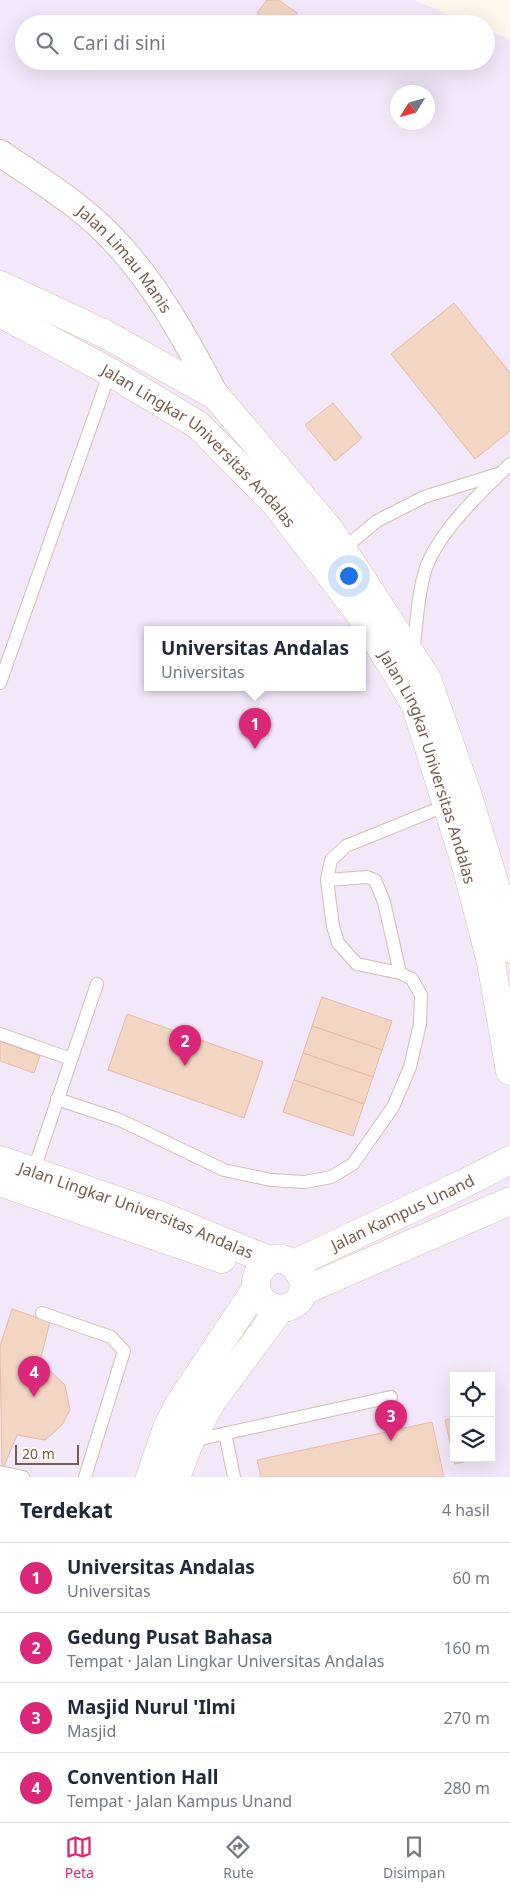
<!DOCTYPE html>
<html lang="id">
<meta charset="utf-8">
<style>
body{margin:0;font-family:"Noto Sans",sans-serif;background:#f6f6f7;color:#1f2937}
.controls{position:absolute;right:15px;bottom:15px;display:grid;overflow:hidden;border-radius:0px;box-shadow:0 5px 20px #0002}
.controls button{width:45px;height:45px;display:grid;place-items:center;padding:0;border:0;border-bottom:1px solid #e0e1e3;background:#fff;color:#1f2937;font:25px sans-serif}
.compass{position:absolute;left:390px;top:85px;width:45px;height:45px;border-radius:50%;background:#fff;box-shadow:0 5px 20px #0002;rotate:233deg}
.scale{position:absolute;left:15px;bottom:12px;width:64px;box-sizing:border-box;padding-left:5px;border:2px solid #7a5c4d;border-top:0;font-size:14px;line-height:18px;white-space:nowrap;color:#7a5c4d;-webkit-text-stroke:4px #fffaf3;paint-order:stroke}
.you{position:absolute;left:348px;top:575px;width:18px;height:18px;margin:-12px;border:4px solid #fff;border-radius:50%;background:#1a73e8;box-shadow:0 0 0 8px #1a73e833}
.badge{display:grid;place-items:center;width:32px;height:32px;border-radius:50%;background:#db2777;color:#fff;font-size:16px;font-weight:700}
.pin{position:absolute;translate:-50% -41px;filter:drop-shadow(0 1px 2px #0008)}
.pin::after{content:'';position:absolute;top:26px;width:18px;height:15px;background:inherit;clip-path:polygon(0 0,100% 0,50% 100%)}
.popup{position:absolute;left:144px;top:626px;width:222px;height:65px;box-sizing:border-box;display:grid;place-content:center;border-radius:0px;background:#fff;filter:drop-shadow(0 1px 4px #0005);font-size:16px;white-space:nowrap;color:#747a83}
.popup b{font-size:19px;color:#1f2937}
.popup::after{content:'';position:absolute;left:50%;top:100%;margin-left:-10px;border:10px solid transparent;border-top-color:#fff}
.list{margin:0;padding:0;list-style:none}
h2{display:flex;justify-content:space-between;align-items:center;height:65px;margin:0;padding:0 20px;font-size:21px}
h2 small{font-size:16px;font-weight:400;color:#747a83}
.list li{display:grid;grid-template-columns:32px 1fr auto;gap:15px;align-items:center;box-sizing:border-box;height:70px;padding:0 20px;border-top:1px solid #e0e1e3}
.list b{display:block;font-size:19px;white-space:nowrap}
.list p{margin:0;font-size:16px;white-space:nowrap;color:#747a83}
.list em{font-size:16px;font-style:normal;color:#747a83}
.icon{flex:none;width:28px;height:28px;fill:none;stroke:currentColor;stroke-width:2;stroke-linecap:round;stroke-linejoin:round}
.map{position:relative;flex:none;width:510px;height:1477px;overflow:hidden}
.search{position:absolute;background:#fff;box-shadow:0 5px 20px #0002;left:15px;right:15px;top:15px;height:55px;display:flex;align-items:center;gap:12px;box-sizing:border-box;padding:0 18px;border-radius:28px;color:#747a83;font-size:19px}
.sheet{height:345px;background:#fff}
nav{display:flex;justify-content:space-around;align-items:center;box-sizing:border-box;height:70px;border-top:1px solid #e0e1e3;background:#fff;font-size:14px;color:#747a83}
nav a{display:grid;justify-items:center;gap:2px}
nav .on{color:#db2777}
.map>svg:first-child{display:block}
.education{fill:#f3e8fa;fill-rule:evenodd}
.building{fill:#f3d5c3;stroke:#e6bba3}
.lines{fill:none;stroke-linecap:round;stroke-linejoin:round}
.lane-casing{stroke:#d1beb0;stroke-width:14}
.street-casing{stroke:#d1beb0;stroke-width:28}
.secondary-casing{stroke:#d6c0b0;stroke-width:29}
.lane{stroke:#fff;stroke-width:12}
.street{stroke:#fff;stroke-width:26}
.secondary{stroke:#fff;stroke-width:28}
.labels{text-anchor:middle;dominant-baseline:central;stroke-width:4.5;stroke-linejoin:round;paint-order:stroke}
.street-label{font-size:16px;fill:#7a5c4d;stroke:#fffaf3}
</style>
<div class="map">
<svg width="510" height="1477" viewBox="0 0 510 1477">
<rect width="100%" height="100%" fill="#fdf6ec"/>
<path class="education" d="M0,0H414L472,24H24V61H486V30L510,39V1477H0ZM398,92H428V122H398ZM148,630H362V688H148ZM454,1376H491V1458H454Z"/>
<g class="building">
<path d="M267,0H279L297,13L289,24H271L257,13Z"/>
<path d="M454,303L510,373V431L475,459L391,354Z"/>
<path d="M333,403L362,438L335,461L305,425Z"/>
<path d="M322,997L392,1021L382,1050L312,1026Z"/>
<path d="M127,1014L263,1062L244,1118L108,1070Z"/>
<path d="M312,1026L382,1050L373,1077L303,1053Z"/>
<path d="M0,1041L40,1056L34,1073L0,1061Z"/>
<path d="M303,1053L373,1077L364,1104L294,1080Z"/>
<path d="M294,1080L364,1104L353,1136L283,1112Z"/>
<path d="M12,1309L50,1322L40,1361L65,1385L70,1410L62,1425L45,1440L17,1435L2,1471L0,1346Z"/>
<path d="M454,1418V1458H480L455,1464L445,1420Z"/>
<path d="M432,1422L444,1477H261L257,1460Z"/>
</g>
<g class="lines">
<g class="lane-casing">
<g id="lane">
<path d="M343,549L377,521L424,497L498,474"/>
<path d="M413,652C417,625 417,595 426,568C439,531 482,491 510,464"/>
<path d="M0,683L110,372"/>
<path d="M327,880L367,877L375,880L384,902L400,973"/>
<path d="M0,1034L71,1059"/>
<path d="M57,1099L120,1120L224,1170L271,1180L305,1182L331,1177L353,1164L393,1107L410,1067L420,1024L421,995L412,979L400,973L357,964L338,943L333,926L327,880L331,860L346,846L447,805"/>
<path d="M33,1172L97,984"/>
<path d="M42,1313L111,1337L124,1351L85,1477"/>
<path d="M225,1433L234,1477"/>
<path d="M191,1441L391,1397"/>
<path d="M0,1472L23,1477"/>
</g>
</g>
<g class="street-casing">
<g id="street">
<path id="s1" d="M0,153C35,177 73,200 104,230C153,278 184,336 216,396"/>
</g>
</g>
<g class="secondary-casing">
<g id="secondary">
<path d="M0,285L103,333L216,396L329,529L427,679L467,793L502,908L510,949"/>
<path id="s2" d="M0,313L110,372L198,425L276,504L363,618L415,704L465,862L491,962L510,1071"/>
<path id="s3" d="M0,1160L159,1215L271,1261"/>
<path d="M0,1182L222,1259"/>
<path id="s4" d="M294,1264L463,1184L510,1160"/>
<path d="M303,1291L510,1201"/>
<path d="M150,1477L167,1428L178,1406L256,1289"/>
<path d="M176,1477L190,1441L212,1401L280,1309C333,1300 284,1233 261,1269C248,1288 261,1306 280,1309"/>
</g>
</g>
<use href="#lane" class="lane"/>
<use href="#street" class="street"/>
<use href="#secondary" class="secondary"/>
</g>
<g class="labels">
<g class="street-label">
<text stroke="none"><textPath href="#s1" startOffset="165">Jalan Limau Manis</textPath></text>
<text stroke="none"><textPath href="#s2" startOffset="241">Jalan Lingkar Universitas Andalas</textPath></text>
<text stroke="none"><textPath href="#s2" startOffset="646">Jalan Lingkar Universitas Andalas</textPath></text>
<text stroke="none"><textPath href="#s3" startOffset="145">Jalan Lingkar Universitas Andalas</textPath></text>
<text stroke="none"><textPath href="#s4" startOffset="120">Jalan Kampus Unand</textPath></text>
</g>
</g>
</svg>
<div class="controls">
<button><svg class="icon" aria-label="locate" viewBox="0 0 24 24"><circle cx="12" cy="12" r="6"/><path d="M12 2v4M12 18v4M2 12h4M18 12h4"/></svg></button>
<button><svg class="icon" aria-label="layers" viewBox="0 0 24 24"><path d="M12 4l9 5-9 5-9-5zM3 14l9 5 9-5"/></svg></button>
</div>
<svg class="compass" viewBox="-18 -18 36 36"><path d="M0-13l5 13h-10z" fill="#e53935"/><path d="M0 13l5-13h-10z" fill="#747a83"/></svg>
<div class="scale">20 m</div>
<div class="you"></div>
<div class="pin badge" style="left:255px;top:749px">1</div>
<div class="popup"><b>Universitas Andalas</b>Universitas</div>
<div class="pin badge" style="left:185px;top:1066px">2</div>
<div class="pin badge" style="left:391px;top:1441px">3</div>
<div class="pin badge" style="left:34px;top:1397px">4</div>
<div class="search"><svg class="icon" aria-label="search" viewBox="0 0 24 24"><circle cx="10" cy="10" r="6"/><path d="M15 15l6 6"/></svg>Cari di sini</div>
</div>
<section class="sheet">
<h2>Terdekat<small>4 hasil</small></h2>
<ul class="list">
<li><span class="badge">1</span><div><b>Universitas Andalas</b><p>Universitas</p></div><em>60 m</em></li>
<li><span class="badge">2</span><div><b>Gedung Pusat Bahasa</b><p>Tempat · Jalan Lingkar Universitas Andalas</p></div><em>160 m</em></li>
<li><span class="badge">3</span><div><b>Masjid Nurul 'Ilmi</b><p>Masjid</p></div><em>270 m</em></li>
<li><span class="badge">4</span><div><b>Convention Hall</b><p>Tempat · Jalan Kampus Unand</p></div><em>280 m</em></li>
</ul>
</section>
<nav>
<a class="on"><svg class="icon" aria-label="map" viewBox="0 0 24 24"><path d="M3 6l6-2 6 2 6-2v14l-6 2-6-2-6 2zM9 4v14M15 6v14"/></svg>Peta</a>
<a><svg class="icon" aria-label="directions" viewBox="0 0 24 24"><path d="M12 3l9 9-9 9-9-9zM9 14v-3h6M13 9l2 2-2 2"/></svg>Rute</a>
<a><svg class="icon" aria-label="saved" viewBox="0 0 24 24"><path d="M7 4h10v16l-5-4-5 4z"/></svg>Disimpan</a>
</nav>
